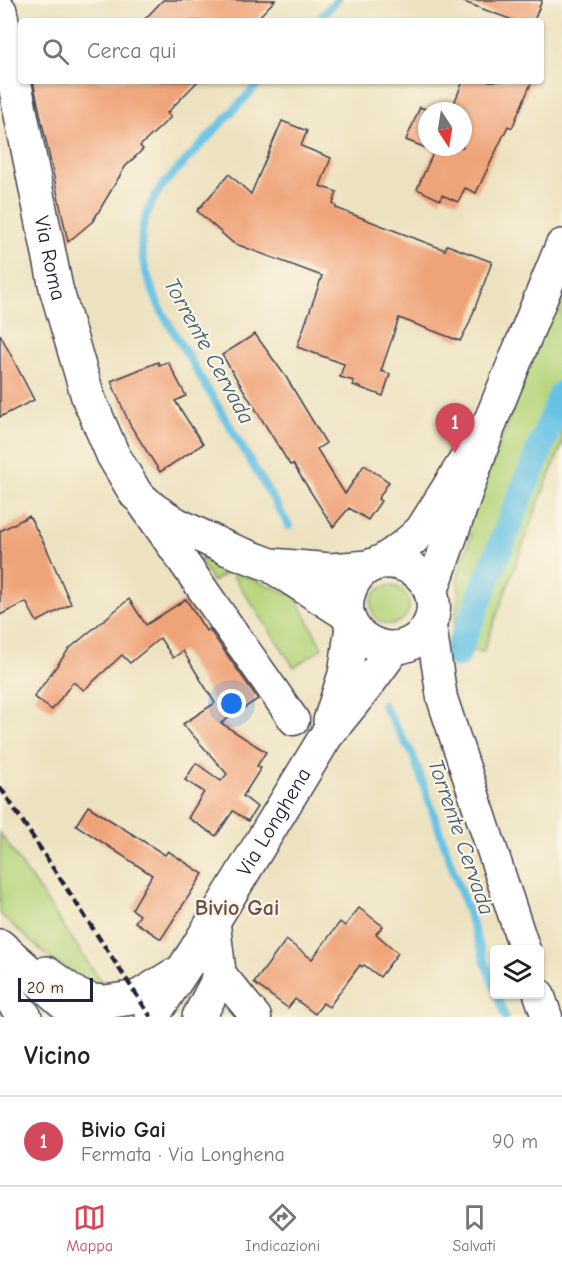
<!DOCTYPE html>
<html lang="it">
<meta charset="utf-8">
<style>
body{margin:0;font-family:"Comic Neue",sans-serif;background:#f6f6f6;color:#202124}
.controls{position:absolute;right:18px;bottom:18px;display:grid;overflow:hidden;border-radius:6px;box-shadow:0 2px 4px #0004}
.controls button{width:54px;height:54px;display:grid;place-items:center;padding:0;border:0;border-bottom:2px solid #e0e0e0;background:#fff;color:#202124;font:30px sans-serif}
.compass{position:absolute;left:418px;top:102px;width:54px;height:54px;border-radius:50%;background:#fff;box-shadow:0 2px 4px #0004;rotate:168deg}
.scale{position:absolute;left:18px;bottom:15px;width:75px;box-sizing:border-box;padding-left:6px;border:3px solid #22223b;border-top:0;font-size:16px;line-height:21px;white-space:nowrap;color:#22223b;-webkit-text-stroke:4px #fcf5e5;paint-order:stroke}
.you{position:absolute;left:232px;top:704px;width:21px;height:21px;margin:-15px;border:4px solid #fff;border-radius:50%;background:#1a73e8;box-shadow:0 0 0 9px #1a73e833}
.badge{display:grid;place-items:center;width:39px;height:39px;border-radius:50%;background:#d1495b;color:#fff;font-size:20px;font-weight:700}
.pin{position:absolute;translate:-50% -50px;filter:drop-shadow(0 2px 3px #0008)}
.pin::after{content:'';position:absolute;top:32px;width:21px;height:18px;background:inherit;clip-path:polygon(0 0,100% 0,50% 100%)}
.list{margin:0;padding:0;list-style:none}
h2{display:flex;justify-content:space-between;align-items:center;height:78px;margin:0;padding:0 24px;font-size:26px}
h2 small{font-size:20px;font-weight:400;color:#757577}
.list li{display:grid;grid-template-columns:39px 1fr auto;gap:18px;align-items:center;box-sizing:border-box;height:90px;padding:0 24px;border-top:2px solid #e0e0e0}
.list b{display:block;font-size:22px;white-space:nowrap}
.list p{margin:0;font-size:20px;white-space:nowrap;color:#757577}
.list em{font-size:20px;font-style:normal;color:#757577}
.icon{flex:none;width:33px;height:33px;fill:none;stroke:currentColor;stroke-width:2;stroke-linecap:round;stroke-linejoin:round}
.map{position:relative;flex:none;width:562px;height:1017px;overflow:hidden}
.search{position:absolute;background:#fff;box-shadow:0 2px 4px #0004;left:18px;right:18px;top:18px;height:66px;display:flex;align-items:center;gap:15px;box-sizing:border-box;padding:0 21px;border-radius:6px;color:#757577;font-size:22px}
.sheet{height:168px;background:#fff}
nav{display:flex;justify-content:space-around;align-items:center;box-sizing:border-box;height:84px;border-top:2px solid #e0e0e0;background:#fff;font-size:16px;color:#757577}
nav a{display:grid;justify-items:center;gap:3px}
nav .on{color:#d1495b}
.map>svg:first-child{display:block}
.green{fill:#b5d57c;stroke:#6c7c5c;stroke-width:1.5}
.lines{fill:none;stroke-linecap:round;stroke-linejoin:round}
.stream{stroke:#66c2e4;stroke-width:8}
.canal{stroke:#66c2e4;stroke-width:27}
.building{fill:#efa378}
.minor-casing{stroke:#403f4f;stroke-width:33}
.tertiary-casing{stroke:#403f4f;stroke-width:36}
.primary-casing{stroke:#403f4f;stroke-width:36}
.minor{stroke:#fff;stroke-width:30}
.tertiary{stroke:#fff;stroke-width:33}
.primary{stroke:#fff;stroke-width:33}
.rail{stroke:#22223b;stroke-width:4.5;stroke-dasharray:9 4.5;stroke-linecap:butt}
.labels{text-anchor:middle;dominant-baseline:central;stroke-width:4.5;stroke-linejoin:round;paint-order:stroke}
.street-label{font-size:21px;fill:#22223b;stroke:#fcf5e5}
.water-label{font-size:22px;font-style:italic;fill:#3a5a76;stroke:#fcf5e5}
.neighbourhood-label{font-size:22px;font-weight:bold;fill:#6a4f50;stroke:#fcf5e5}
</style>
<div class="map">
<svg width="562" height="1017" viewBox="0 0 562 1017">
<rect width="100%" height="100%" fill="#fcf5e5"/>
<filter id="ink" filterUnits="userSpaceOnUse"><feTurbulence type="fractalNoise" baseFrequency=".0167" numOctaves="2"/><feDisplacementMap in="SourceGraphic" scale="12" xChannelSelector="R" yChannelSelector="G"/><feConvolveMatrix kernelMatrix="1 2 1 2 8 2 1 2 1" color-interpolation-filters="sRGB"/></filter>
<filter id="wash" filterUnits="userSpaceOnUse"><feTurbulence type="fractalNoise" baseFrequency=".008" numOctaves="4" result="noise"/><feDisplacementMap in="SourceGraphic" scale="24" xChannelSelector="R" yChannelSelector="G"/><feGaussianBlur stdDeviation="1.35" result="paint"/><feColorMatrix in="noise" values="0 0 0 0 0 0 0 0 0 0 0 0 0 0 0 0 0 1.4 0 .05"/><feComposite in="paint" operator="in"/></filter>
<g filter="url(#wash)">
<rect width="100%" height="100%" fill="#ede2c0"/>
<g class="green">
<path d="M562,283V445L543,491L483,652L451,648L459,594L458,578L461,563L472,535L465,531Z"/>
<path d="M203,559L296,597L322,648L294,667L230,571L213,582L199,560Z"/>
<circle cx="390" cy="605" r="19"/>
<path d="M0,833L104,986C63,977 31,940 0,914Z"/>
</g>
<g class="lines">
<g class="stream">
<path d="M317,21L337,0"/>
<path d="M261,81L163,185C129,229 140,265 162,312L289,526"/>
<path d="M383,705L413,755L494,987"/>
<path d="M497,994L505,1017"/>
</g>
<path class="canal" d="M457,654L562,394"/>
</g>
<g id="blocks">
<g class="building">
<path d="M163,0H275L255,21H143Z"/>
<path d="M465,0H542L534,21H515L464,2Z"/>
<path d="M33,81H198L167,113L171,117L140,146L143,149L125,167L93,221L68,242Z"/>
<path d="M463,81H532L512,128L508,126L476,193L465,188L458,202L442,195L440,200L417,189L434,151L406,140L420,107L430,111H427V147H463V111H451Z"/>
<path d="M282,121L307,131L301,146L331,158L320,186L337,192L333,204L336,206V208L445,250L447,245L492,262L469,324L460,341L399,318L381,371L390,374L383,396L353,385L354,381L340,377L344,364L297,347L322,276L233,243L197,211L229,174L251,194Z"/>
<path d="M0,334L34,400L0,417Z"/>
<path d="M255,334L286,377L326,443L317,449L345,494L364,465L389,482L378,499L381,501L368,520L349,508L333,527L293,464L290,465L222,355Z"/>
<path d="M158,362L159,365L168,362L186,396L175,401L203,444L160,472L130,425L111,381Z"/>
<path d="M29,516L46,547L71,604L37,622L26,602L0,615V531Z"/>
<path d="M129,599L146,625L186,599L206,631L209,629L258,699L221,723L266,752L257,766L261,768L243,796L257,807L248,821L233,811L216,836L188,818L204,792L185,780L196,763L221,781L227,774L183,724L215,703L183,651L173,658L160,638L130,663L122,655L84,690L73,682L52,710L34,697L69,649Z"/>
<path d="M88,806L165,855L168,851L203,874L161,939L135,922L140,915L132,909L152,875L76,825Z"/>
<path d="M359,908L383,926L376,934L398,953L380,977L364,965L362,967L360,965L329,1007L323,1003L315,1014L295,999L288,1008L254,983L286,940L312,959L340,922L345,926Z"/>
</g>
</g>
</g>
<g filter="url(#ink)">
<use href="#blocks" fill-opacity="0" stroke="#403f4f" stroke-width="1.5"/>
<g class="lines">
<g class="minor-casing">
<g id="minor">
<path d="M143,504L294,720"/>
<path d="M430,620L442,698L525,950"/>
<path d="M219,972L256,1017"/>
<path d="M539,994L547,1017"/>
</g>
</g>
<g class="tertiary-casing">
<g id="tertiary">
<path id="s1" d="M0,11L56,288L88,397L113,455L136,494L154,510L176,524L228,549L271,565L331,570L368,567"/>
<path d="M380,562C437,558 452,626 407,645C392,651 376,647 363,638C355,632 349,622 347,612C345,595 352,578 366,568C371,565 377,564 383,561C397,552 410,542 422,530L491,420"/>
<path d="M275,568L347,614"/>
<path d="M431,592L491,420L562,246"/>
<path d="M330,721L345,674L352,627"/>
<path d="M46,973L78,996L93,1001L106,1002L138,997L174,975"/>
<path d="M0,985L25,1017"/>
<path id="s2" d="M152,1017L194,953L326,736L364,689L394,648"/>
<path d="M199,1017L216,984L219,972L213,921"/>
</g>
</g>
<g class="primary-casing">
<path id="primary" d="M0,946L80,1017"/>
</g>
<use href="#minor" class="minor"/>
<use href="#tertiary" class="tertiary"/>
<use href="#primary" class="primary"/>
<path class="rail" d="M0,787L151,1017"/>
</g>
</g>
<g class="labels">
<g class="street-label">
<text stroke="none"><textPath href="#s1" startOffset="252">Via Roma</textPath></text>
<text stroke="none"><textPath href="#s2" startOffset="230">Via Longhena</textPath></text>
</g>
<g class="water-label">
<text transform="translate(209 351) rotate(61)">Torrente Cervada</text>
<text transform="translate(461 837) rotate(71)">Torrente Cervada</text>
</g>
<g class="neighbourhood-label">
<text x="237" y="908">Bivio Gai</text>
</g>
</g>
</svg>
<div class="controls">
<button><svg class="icon" aria-label="layers" viewBox="0 0 24 24"><path d="M12 4l9 5-9 5-9-5zM3 14l9 5 9-5"/></svg></button>
</div>
<svg class="compass" viewBox="-18 -18 36 36"><path d="M0-13l5 13h-10z" fill="#e53935"/><path d="M0 13l5-13h-10z" fill="#757577"/></svg>
<div class="scale">20 m</div>
<div class="you"></div>
<div class="pin badge" style="left:455px;top:453px">1</div>
<div class="search"><svg class="icon" aria-label="search" viewBox="0 0 24 24"><circle cx="10" cy="10" r="6"/><path d="M15 15l6 6"/></svg>Cerca qui</div>
</div>
<section class="sheet">
<h2>Vicino<small></small></h2>
<ul class="list">
<li><span class="badge">1</span><div><b>Bivio Gai</b><p>Fermata · Via Longhena</p></div><em>90 m</em></li>
</ul>
</section>
<nav>
<a class="on"><svg class="icon" aria-label="map" viewBox="0 0 24 24"><path d="M3 6l6-2 6 2 6-2v14l-6 2-6-2-6 2zM9 4v14M15 6v14"/></svg>Mappa</a>
<a><svg class="icon" aria-label="directions" viewBox="0 0 24 24"><path d="M12 3l9 9-9 9-9-9zM9 14v-3h6M13 9l2 2-2 2"/></svg>Indicazioni</a>
<a><svg class="icon" aria-label="saved" viewBox="0 0 24 24"><path d="M7 4h10v16l-5-4-5 4z"/></svg>Salvati</a>
</nav>
